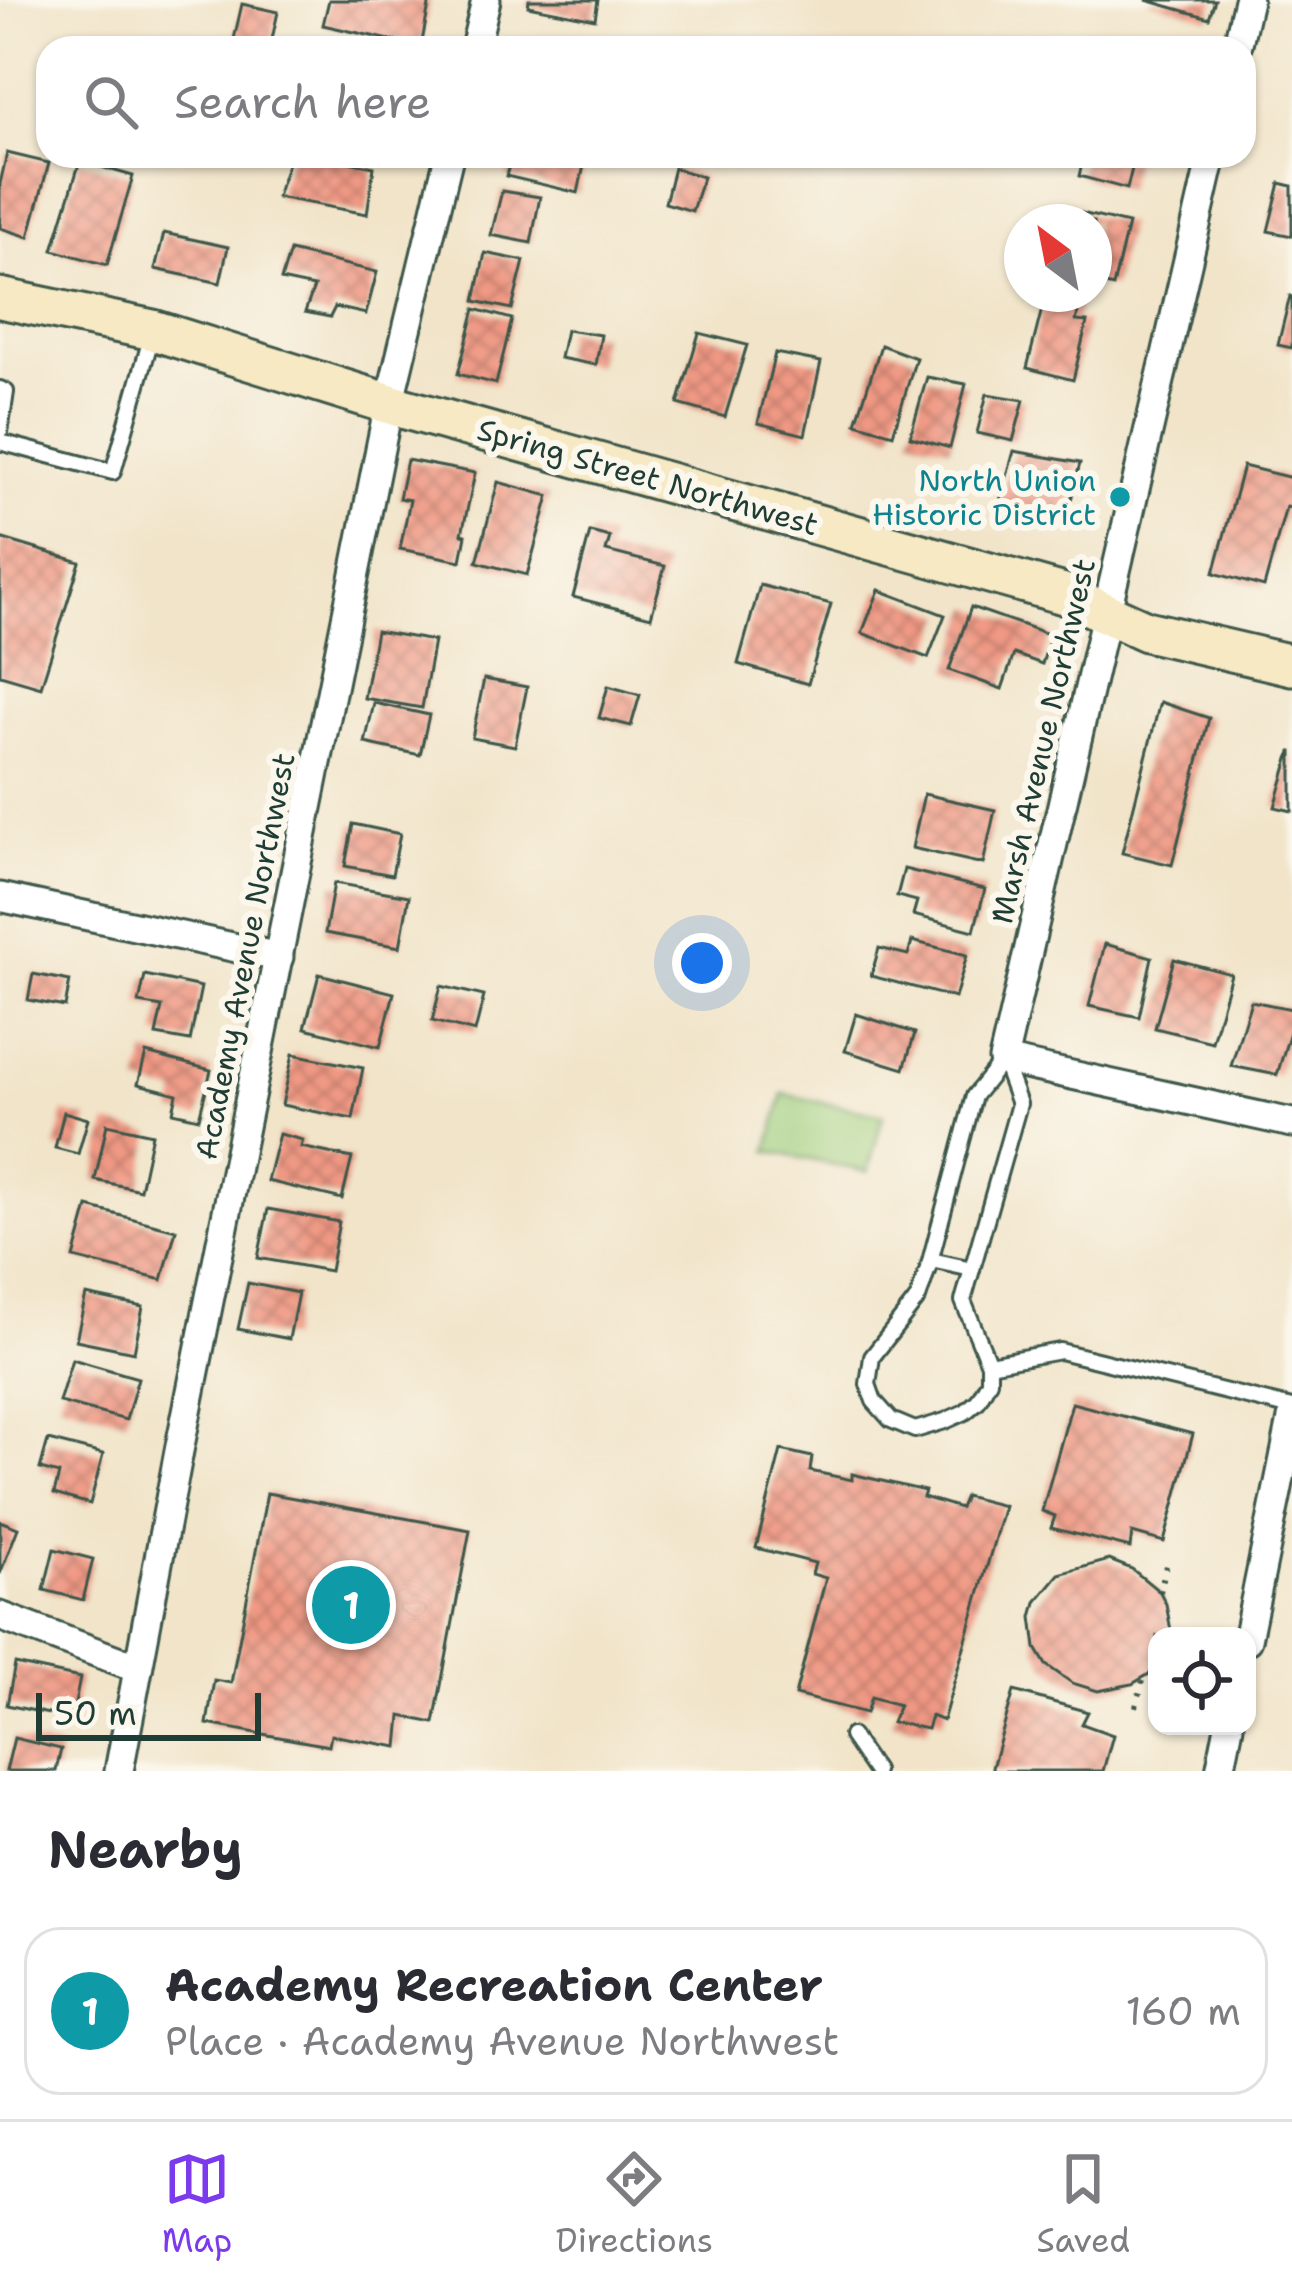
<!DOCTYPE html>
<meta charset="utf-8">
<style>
body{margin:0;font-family:"Shantell Sans",sans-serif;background:#f2f2f3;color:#2b2b33}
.controls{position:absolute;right:36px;bottom:36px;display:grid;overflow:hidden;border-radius:24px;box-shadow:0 3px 9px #0004}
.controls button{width:108px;height:108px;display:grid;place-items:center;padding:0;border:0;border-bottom:3px solid #e1e1e2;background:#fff;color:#2b2b33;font:60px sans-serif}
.compass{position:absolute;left:1004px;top:204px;width:108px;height:108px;border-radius:50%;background:#fff;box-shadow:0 3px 9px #0004;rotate:328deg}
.scale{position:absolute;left:36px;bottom:30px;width:225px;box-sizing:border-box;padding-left:12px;border:6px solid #1f3d34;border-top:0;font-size:33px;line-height:42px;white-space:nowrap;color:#1f3d34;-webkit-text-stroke:9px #fbf7ec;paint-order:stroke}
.you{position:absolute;left:702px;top:963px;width:42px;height:42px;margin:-30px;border:9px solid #fff;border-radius:50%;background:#1a73e8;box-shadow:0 0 0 18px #1a73e833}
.badge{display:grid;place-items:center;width:78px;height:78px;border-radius:50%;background:#7c3aed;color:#fff;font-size:39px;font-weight:700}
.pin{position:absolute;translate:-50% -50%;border:6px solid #fff;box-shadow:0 3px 12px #0006}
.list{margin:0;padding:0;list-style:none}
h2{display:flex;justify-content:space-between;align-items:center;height:156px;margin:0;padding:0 48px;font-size:51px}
h2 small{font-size:39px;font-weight:400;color:#7c7c81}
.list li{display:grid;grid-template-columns:78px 1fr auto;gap:36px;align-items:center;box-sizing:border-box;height:168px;margin:0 24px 24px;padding:0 24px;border:3px solid #e1e1e2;border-radius:36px}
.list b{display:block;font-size:45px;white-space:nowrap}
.list p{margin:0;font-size:39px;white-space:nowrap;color:#7c7c81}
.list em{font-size:39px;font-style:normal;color:#7c7c81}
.icon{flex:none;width:66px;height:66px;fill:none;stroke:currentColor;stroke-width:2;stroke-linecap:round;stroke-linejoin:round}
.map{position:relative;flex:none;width:1292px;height:1771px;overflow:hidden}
.search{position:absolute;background:#fff;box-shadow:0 3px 9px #0004;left:36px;right:36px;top:36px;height:132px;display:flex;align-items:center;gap:30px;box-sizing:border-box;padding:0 42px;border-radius:36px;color:#7c7c81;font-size:45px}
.sheet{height:348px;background:#fff}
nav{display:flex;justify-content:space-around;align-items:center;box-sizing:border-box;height:168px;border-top:3px solid #e1e1e2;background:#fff;font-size:33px;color:#7c7c81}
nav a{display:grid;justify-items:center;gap:6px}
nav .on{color:#7c3aed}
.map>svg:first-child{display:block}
.pitch{fill:#9fcd7b;stroke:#5f8558;stroke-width:3}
.building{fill:url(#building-cross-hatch)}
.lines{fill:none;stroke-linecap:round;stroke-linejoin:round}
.lane-casing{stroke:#3e564a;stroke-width:20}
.street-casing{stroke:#3e564a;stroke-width:33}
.secondary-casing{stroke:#3e564a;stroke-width:45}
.path{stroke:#3e564a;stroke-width:6;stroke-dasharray:3 9;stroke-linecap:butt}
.lane{stroke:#fff;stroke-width:14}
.street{stroke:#fff;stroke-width:27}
.secondary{stroke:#f6e9c3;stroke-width:39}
.culture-dot{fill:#0f9aa8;stroke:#fbf7ec;stroke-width:4.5}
.labels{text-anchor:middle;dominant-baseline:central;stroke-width:12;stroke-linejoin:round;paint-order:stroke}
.street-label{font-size:30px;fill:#1f3d34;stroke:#fbf7ec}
.culture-label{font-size:30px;fill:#0d838f;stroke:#fbf7ec;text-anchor:end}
</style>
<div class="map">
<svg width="1292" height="1771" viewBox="0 0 1292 1771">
<defs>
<pattern id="building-cross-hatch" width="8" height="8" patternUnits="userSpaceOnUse" patternTransform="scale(3)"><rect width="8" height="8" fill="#f09984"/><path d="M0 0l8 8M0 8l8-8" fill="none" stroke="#c27e6d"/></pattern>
</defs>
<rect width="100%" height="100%" fill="#fbf7ec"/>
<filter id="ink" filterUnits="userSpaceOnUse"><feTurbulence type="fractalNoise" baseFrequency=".00833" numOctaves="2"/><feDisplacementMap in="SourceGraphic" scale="24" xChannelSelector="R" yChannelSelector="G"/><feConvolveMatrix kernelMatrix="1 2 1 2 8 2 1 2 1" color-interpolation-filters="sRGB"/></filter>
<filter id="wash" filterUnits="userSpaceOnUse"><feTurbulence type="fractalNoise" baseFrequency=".004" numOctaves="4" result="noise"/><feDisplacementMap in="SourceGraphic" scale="48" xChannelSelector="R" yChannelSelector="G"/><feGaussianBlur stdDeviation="2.7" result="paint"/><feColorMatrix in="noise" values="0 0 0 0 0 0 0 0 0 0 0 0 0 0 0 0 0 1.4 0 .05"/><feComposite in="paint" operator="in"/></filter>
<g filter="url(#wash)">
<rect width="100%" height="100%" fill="#f1e4c9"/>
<path class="pitch" d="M783,1094L883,1115L868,1172L768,1151Z"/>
<g id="blocks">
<g class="building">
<path d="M329,0H430L421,47L323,25Z"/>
<path d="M529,0H598L595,19L528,6Z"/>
<path d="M1146,0H1215L1209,18Z"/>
<path d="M242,4L278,12L270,48H232Z"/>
<path d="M7,153L49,163L29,237L0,228V184Z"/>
<path d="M290,156H318L374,167L367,214L277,197Z"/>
<path d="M512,156H586L578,193L506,176Z"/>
<path d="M1084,156H1135L1127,189L1079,176Z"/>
<path d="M80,161L133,176L107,265L53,250Z"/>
<path d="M674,168L703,177L692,211L665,203Z"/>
<path d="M1280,183L1292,186V236L1268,231Z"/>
<path d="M502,191L540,197L531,243L491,235Z"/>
<path d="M1061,208L1128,224L1113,287L1094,282V222H1057Z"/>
<path d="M164,233L228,247L220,283L155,269Z"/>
<path d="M290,251L377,272L366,314L335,307L330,317L305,312L314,287L281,280Z"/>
<path d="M485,253L524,261L512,309L475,301Z"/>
<path d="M1290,296L1292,297V348L1278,345Z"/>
<path d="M1045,297L1080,304L1076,321L1087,322L1073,380L1027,368Z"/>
<path d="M475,309L512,319L496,384L458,374Z"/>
<path d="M566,330L601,335L596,365L560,358Z"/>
<path d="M699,333L747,345L725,417L678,404Z"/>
<path d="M881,345L916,358L893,434L856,423Z"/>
<path d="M775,353L821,362L805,435L758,423Z"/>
<path d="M927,377L966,384L950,448L910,437Z"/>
<path d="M987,394L1024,400L1013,441L977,433Z"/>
<path d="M1014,451L1080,463L1066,521L998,508Z"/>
<path d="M407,460L475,473L462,534L466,535L461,561L400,549L410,500L399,498Z"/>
<path d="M1243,466L1292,478V508L1286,507L1264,587L1214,573Z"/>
<path d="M498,482L549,496L527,575L477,562Z"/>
<path d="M590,532L610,537L606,551L665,566L651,617L573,597Z"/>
<path d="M0,538L80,562L41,687L0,675Z"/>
<path d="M760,585L831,604L808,684L738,664Z"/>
<path d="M879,590L945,615L928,658L862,633Z"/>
<path d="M971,607L1051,635L1042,664L1014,654L1002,689L949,670Z"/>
<path d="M376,631L434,641L422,708L364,698Z"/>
<path d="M484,679L527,687L515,746L472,738Z"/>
<path d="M608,686L640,695L631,726L599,718Z"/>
<path d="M1160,702L1209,718L1172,865L1122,853Z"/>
<path d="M374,703L429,715L420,755L365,743Z"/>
<path d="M1291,752H1292V811L1275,807Z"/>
<path d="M924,794L995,810L983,864L912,848Z"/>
<path d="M353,824L400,834L392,875L345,866Z"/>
<path d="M904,869L985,889L974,931L913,915L917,901L897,896Z"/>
<path d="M334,883L409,896L400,947L325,933Z"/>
<path d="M912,941L967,955L955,998L871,976L879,948L908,955Z"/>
<path d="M1105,944L1152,957L1139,1017L1089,1006Z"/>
<path d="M1174,959L1231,974L1212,1042L1155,1028Z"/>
<path d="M33,974L70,981L65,1007L28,1000Z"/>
<path d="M319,974L394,993L380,1047L305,1028Z"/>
<path d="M145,975L201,987L190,1041L156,1035L162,1007L139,1003Z"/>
<path d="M441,986L484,996L475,1032L432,1021Z"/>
<path d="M1251,1001L1292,1009V1025L1277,1075L1231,1066Z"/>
<path d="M856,1014L915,1033L904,1069L845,1051Z"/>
<path d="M146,1053L211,1070L199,1118L173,1112L177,1094L138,1084Z"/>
<path d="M293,1054L363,1068L353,1119L282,1105Z"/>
<path d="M64,1112L88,1119L78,1154L55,1148Z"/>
<path d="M107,1124L152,1134L140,1190L95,1180Z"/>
<path d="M279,1134L303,1140L301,1147L352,1158L342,1199L267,1181Z"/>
<path d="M88,1207L176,1230L162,1280L74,1258Z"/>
<path d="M268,1209L339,1222L330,1271L258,1258Z"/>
<path d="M248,1283L298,1293L289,1339L238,1329Z"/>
<path d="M86,1295L143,1307L134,1352L76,1340Z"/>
<path d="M72,1359L138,1378L126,1420L59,1402Z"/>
<path d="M1072,1403L1193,1434L1164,1542L1132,1533L1130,1548L1051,1528L1055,1516L1042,1511Z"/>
<path d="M48,1440L103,1454L90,1504L54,1494L59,1474L40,1469Z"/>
<path d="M781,1450L812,1457L810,1471L852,1480V1474L925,1491L923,1497L960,1508L965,1496L1004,1506L943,1721L931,1716L927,1729L892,1722L899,1705L871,1697L866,1713L795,1695L826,1578L812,1574L815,1563L756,1548Z"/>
<path d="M267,1493L470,1530L434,1723L401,1716L398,1747L331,1735L329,1746L207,1724L214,1680L231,1683Z"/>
<path d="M0,1521L18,1528L0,1574Z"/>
<path d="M54,1549L93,1559L83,1600L44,1590Z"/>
<path d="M1109,1560L1132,1569L1160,1592L1166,1604L1172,1636H1157V1664L1149,1674L1132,1684L1098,1691L1072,1683L1046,1665L1036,1648L1032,1617L1036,1602L1059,1574Z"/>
<path d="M15,1664L80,1678L72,1719L7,1705Z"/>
<path d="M1014,1691L1088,1712L1082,1724L1113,1735L1103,1771H991Z"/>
<path d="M14,1738L61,1749L56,1771H6Z"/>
</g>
</g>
</g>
<g filter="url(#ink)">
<use href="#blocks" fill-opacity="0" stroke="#3e564a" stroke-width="3"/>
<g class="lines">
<g class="lane-casing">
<g id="lane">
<path d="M0,389L6,392L0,432"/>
<path d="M0,442L113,472L152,335"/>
<path d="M1003,1060L1019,1104L963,1301L989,1364V1381L978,1401L965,1412L945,1421L915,1430L891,1420L874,1401L868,1384L872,1357L918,1298L929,1265L974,1096Z"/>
<path d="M931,1260L972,1269"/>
<path d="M989,1364L1060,1351L1292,1408"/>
<path d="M851,1736L875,1771"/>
</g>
</g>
<g class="street-casing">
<g id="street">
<path d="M475,48L486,0"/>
<path d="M1237,48L1248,0"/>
<path d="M1212,156L1003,1060L1292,1123"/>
<path d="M0,897L279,957"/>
<path d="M0,1616L138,1668"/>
<path d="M1247,1640L1292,1419"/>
<path d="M119,1771L179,1451L389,404L449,156"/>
<path d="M1220,1771L1229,1726"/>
</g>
</g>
<g class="secondary-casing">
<path id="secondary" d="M0,298L153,330L406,409L1064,594L1146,631L1292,665"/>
</g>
<g class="path">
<path d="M1160,1592L1167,1561"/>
<path d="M1136,1707L1144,1677"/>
</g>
<use href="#lane" class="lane"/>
<use href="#street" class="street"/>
<use href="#secondary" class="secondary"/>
</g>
</g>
<circle class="culture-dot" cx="1120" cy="497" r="12"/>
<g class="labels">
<g class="street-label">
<text transform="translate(648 477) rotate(16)">Spring Street Northwest</text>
<text transform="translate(1043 741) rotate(-77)">Marsh Avenue Northwest</text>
<text transform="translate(245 956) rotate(-79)">Academy Avenue Northwest</text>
</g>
<g class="culture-label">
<text x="1096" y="480">North Union<tspan x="1096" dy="34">Historic District</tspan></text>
</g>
</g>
</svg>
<div class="controls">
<button><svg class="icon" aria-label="locate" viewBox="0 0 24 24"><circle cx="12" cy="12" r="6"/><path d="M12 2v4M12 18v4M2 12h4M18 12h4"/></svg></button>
</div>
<svg class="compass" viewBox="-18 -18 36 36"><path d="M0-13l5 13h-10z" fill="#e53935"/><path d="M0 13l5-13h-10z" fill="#7c7c81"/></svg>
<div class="scale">50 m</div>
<div class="you"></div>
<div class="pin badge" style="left:351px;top:1605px;background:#0f9aa8">1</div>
<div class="search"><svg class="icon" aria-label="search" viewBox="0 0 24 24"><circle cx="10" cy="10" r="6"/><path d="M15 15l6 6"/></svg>Search here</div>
</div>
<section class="sheet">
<h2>Nearby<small></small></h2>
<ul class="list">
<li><span class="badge" style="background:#0f9aa8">1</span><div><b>Academy Recreation Center</b><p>Place · Academy Avenue Northwest</p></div><em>160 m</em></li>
</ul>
</section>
<nav>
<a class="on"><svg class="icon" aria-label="map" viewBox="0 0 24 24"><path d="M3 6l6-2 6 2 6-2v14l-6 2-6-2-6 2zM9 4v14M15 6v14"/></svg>Map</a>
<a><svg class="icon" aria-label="directions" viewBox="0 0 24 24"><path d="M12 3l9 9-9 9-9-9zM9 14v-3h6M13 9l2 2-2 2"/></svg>Directions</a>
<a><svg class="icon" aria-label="saved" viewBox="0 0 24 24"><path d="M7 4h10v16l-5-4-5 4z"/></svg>Saved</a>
</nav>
